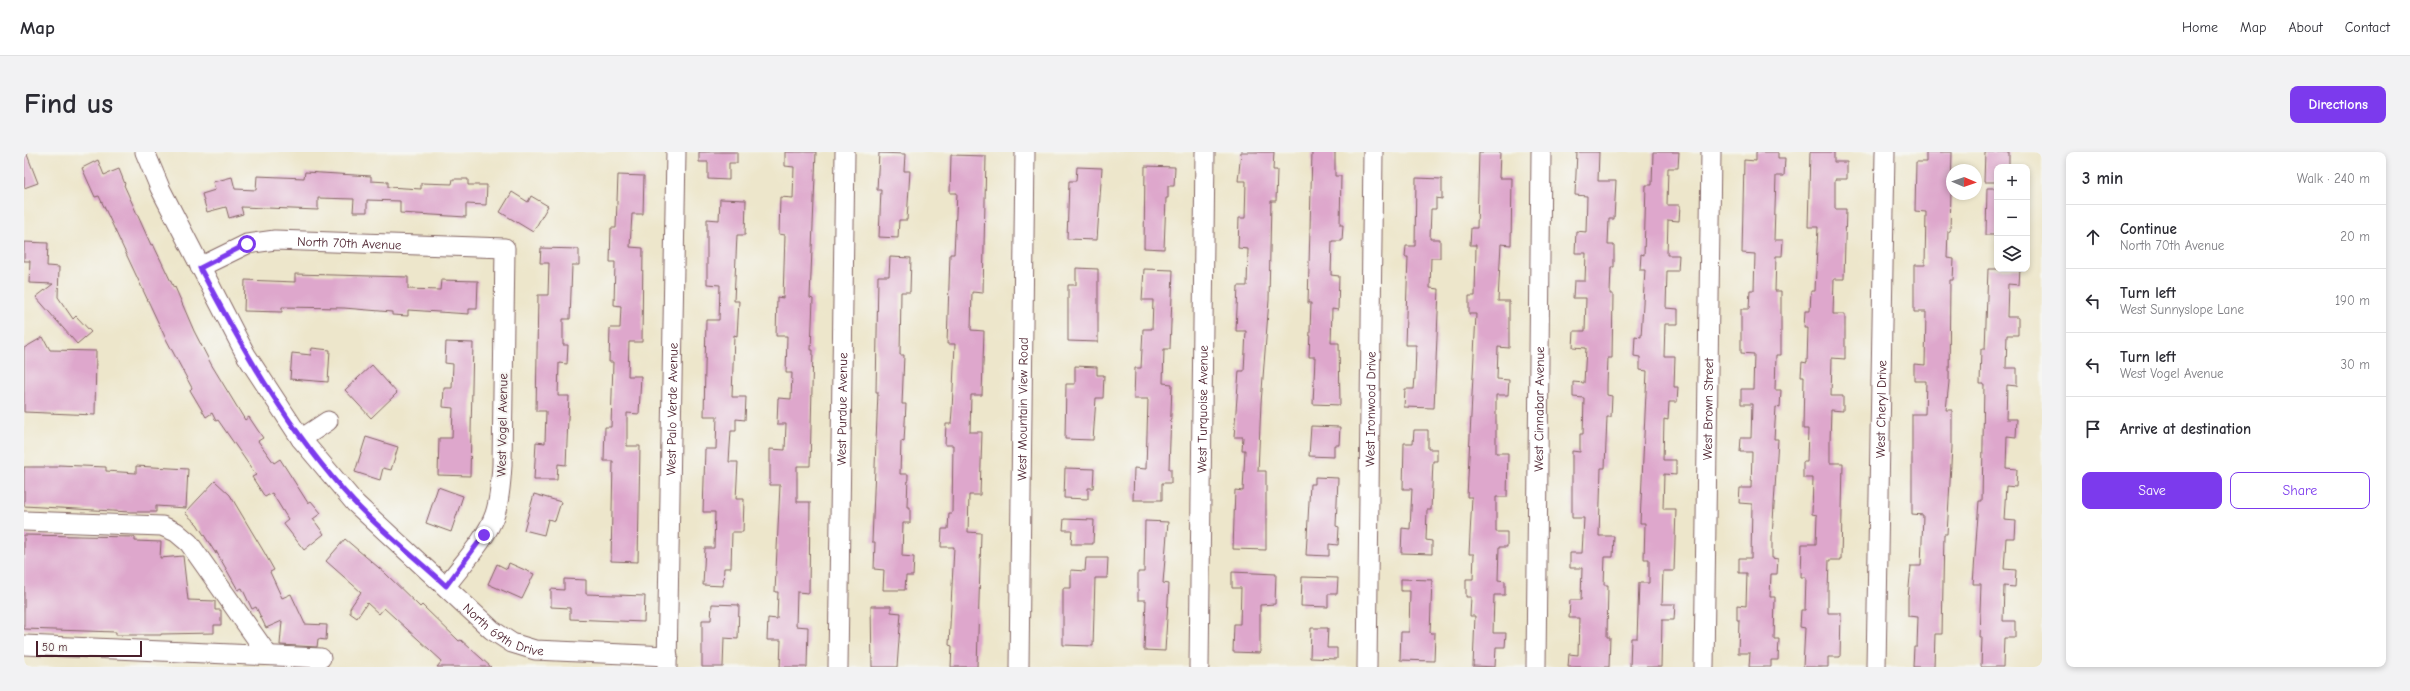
<!DOCTYPE html>
<meta charset="utf-8">
<style>
body{margin:0;font-family:"Comic Neue",sans-serif;background:#f2f2f3;color:#2b2b33}
.controls{position:absolute;right:12px;top:12px;display:grid;overflow:hidden;border-radius:8px;box-shadow:0 2px 6px #0003}
.controls button{width:36px;height:36px;display:grid;place-items:center;padding:0;border:0;border-bottom:1px solid #e1e1e2;background:#fff;color:#2b2b33;font:20px sans-serif}
.compass{position:absolute;left:1922px;top:12px;width:36px;height:36px;border-radius:50%;background:#fff;box-shadow:0 2px 6px #0003;rotate:92deg}
.scale{position:absolute;left:12px;bottom:10px;width:106px;box-sizing:border-box;padding-left:4px;border:2px solid #4a1f2b;border-top:0;font-size:11px;line-height:14px;white-space:nowrap;color:#4a1f2b;-webkit-text-stroke:3px #f6f6f2;paint-order:stroke}
.stop{position:absolute;width:12px;height:12px;margin:-9px;border:3px solid #7c3aed;border-radius:50%;background:#fff}
.stop.end{background:#7c3aed;border-color:#fff;box-shadow:0 1px 4px #0008}
.list{margin:0;padding:0;list-style:none}
h2{display:flex;justify-content:space-between;align-items:center;height:52px;margin:0;padding:0 16px;font-size:17px}
h2 small{font-size:13px;font-weight:400;color:#7c7c81}
.list li{display:grid;grid-template-columns:26px 1fr auto;gap:12px;align-items:center;box-sizing:border-box;height:64px;padding:0 16px;border-top:1px solid #e1e1e2}
.list b{display:block;font-size:15px;white-space:nowrap}
.list p{margin:0;font-size:13px;white-space:nowrap;color:#7c7c81}
.list em{font-size:13px;font-style:normal;color:#7c7c81}
.actions{display:flex;gap:8px;padding:12px 16px}
.actions a{flex:1;padding:9px 0;border:1px solid #7c3aed;border-radius:8px;text-align:center;font-size:14px;color:#7c3aed}
.actions .main{background:#7c3aed;color:#fff}
.icon{flex:none;width:22px;height:22px;fill:none;stroke:currentColor;stroke-width:2;stroke-linecap:round;stroke-linejoin:round}
.map{position:relative;flex:none;width:2018px;height:515px;overflow:hidden;border-radius:8px}
header{display:flex;align-items:center;gap:24px;box-sizing:border-box;height:56px;padding:0 20px;background:#fff;border-bottom:1px solid #e1e1e2}
header strong{font-size:19px}
nav{display:flex;gap:22px;margin-inline-start:auto;font-size:14px}
.intro{display:flex;align-items:center;justify-content:space-between;box-sizing:border-box;height:96px;padding:0 24px}
h1{margin:0;font-size:28px}
.button{padding:10px 18px;border-radius:8px;background:#7c3aed;color:#fff;font-size:14px;font-weight:700}
main{display:flex;gap:24px;padding:0 24px}
aside{flex:1;background:#fff;border-radius:8px;box-shadow:0 2px 6px #0003}
.map>svg:first-child{display:block}
.building{fill:#dea7cc}
.lines{fill:none;stroke-linecap:round;stroke-linejoin:round}
.minor-casing{stroke:#836563;stroke-width:21}
.minor{stroke:#fff;stroke-width:19}
.route{stroke:#7c3aed;stroke-width:5}
.labels{text-anchor:middle;dominant-baseline:central;stroke-width:4;stroke-linejoin:round;paint-order:stroke}
.street-label{font-size:13px;fill:#4a1f2b;stroke:#f6f6f2}
</style>
<header>
<strong>Map</strong>
<nav><a>Home</a><a>Map</a><a>About</a><a>Contact</a></nav>
</header>
<div class="intro"><h1>Find us</h1><a class="button">Directions</a></div>
<main>
<div class="map">
<svg width="2018" height="515" viewBox="0 0 2018 515">
<rect width="100%" height="100%" fill="#f6f6f2"/>
<filter id="ink" filterUnits="userSpaceOnUse"><feTurbulence type="fractalNoise" baseFrequency=".025" numOctaves="2"/><feDisplacementMap in="SourceGraphic" scale="8" xChannelSelector="R" yChannelSelector="G"/><feConvolveMatrix kernelMatrix="1 2 1 2 8 2 1 2 1" color-interpolation-filters="sRGB"/></filter>
<filter id="wash" filterUnits="userSpaceOnUse"><feTurbulence type="fractalNoise" baseFrequency=".012" numOctaves="4" result="noise"/><feDisplacementMap in="SourceGraphic" scale="16" xChannelSelector="R" yChannelSelector="G"/><feGaussianBlur stdDeviation="0.9" result="paint"/><feColorMatrix in="noise" values="0 0 0 0 0 0 0 0 0 0 0 0 0 0 0 0 0 1.4 0 .05"/><feComposite in="paint" operator="in"/></filter>
<g filter="url(#wash)">
<rect width="100%" height="100%" fill="#ede6cb"/>
<g id="blocks">
<g class="building">
<path d="M0,0H2L14,31L0,36Z"/>
<path d="M675,0H713V11H705V28L684,27V10H675Z"/>
<path d="M761,0H792L786,146L789,147L787,198H789L786,314H773V350H786L785,441L773,440L772,474L784,475L783,515H756L757,488H743L744,466L753,467L754,440H751L756,333H746V297L761,298L762,272H753L754,246L767,247L768,221H762L763,184H752L753,145L759,146L761,83L755,82L756,45L769,46L770,15L761,14Z"/>
<path d="M1217,0H1250L1249,18H1253L1252,49H1247L1245,148L1237,251L1234,319H1242V398L1209,397L1211,338L1219,339L1221,298H1218L1219,285H1210L1215,219H1220L1222,179H1212L1214,134H1223L1224,97L1214,96L1215,66H1221L1222,29H1214Z"/>
<path d="M1288,0H1311V24H1317L1316,73H1319L1318,89H1308L1307,123L1315,124L1314,158L1308,157L1307,191H1315L1316,253L1289,252L1291,205H1285L1287,151H1284Z"/>
<path d="M1455,0H1476L1475,26H1488L1487,93L1477,92L1474,149H1485V196L1474,195L1473,227L1485,228L1484,243H1472V301H1484L1483,345H1472V380H1483V395H1475L1474,428L1481,429V443H1470L1469,481H1482L1481,495H1472L1471,515L1449,514L1451,464H1446L1447,445H1442V427H1449L1450,402H1445L1448,345H1443L1452,162H1445V144H1451L1452,93H1446L1447,76H1453Z"/>
<path d="M1553,0H1575L1574,29H1592L1590,67H1585L1584,93H1590V115H1587L1586,142H1589L1588,206H1584L1583,232V243L1588,244L1587,265H1583L1581,316H1577L1575,384H1590L1589,405H1581L1580,433H1584L1583,485H1586L1585,515H1544L1545,502L1554,503L1555,466H1545L1546,448H1557L1558,416H1546V401H1558L1560,366H1548V299L1556,300V282H1559L1560,246L1549,245V230L1560,231L1562,196L1549,195L1550,179H1561L1562,146H1549L1550,129H1561L1562,101H1551L1552,79L1562,80L1563,44L1551,43Z"/>
<path d="M1629,0H1655L1654,16H1644L1643,53H1656L1655,69L1644,68L1643,103H1655L1654,119H1643L1642,156L1654,157V172H1641L1640,204H1651L1650,235H1654L1653,250H1645L1644,268L1640,267L1639,308H1652V323L1640,322L1639,357H1652L1650,419H1639L1638,452H1651L1650,468H1638L1637,515H1606L1607,486H1613L1615,431H1625V407H1620L1621,371H1616L1623,219L1616,218V205L1610,204L1611,184L1617,185L1621,118H1616L1617,102L1620,103L1622,33H1628Z"/>
<path d="M1732,0H1754V6H1761L1760,24H1752L1750,88H1759L1758,104H1752L1751,139H1757V203H1752L1751,238H1757L1756,256L1752,255L1750,287H1754L1748,386V406L1754,407L1753,422H1747L1746,445H1751L1750,487H1755L1754,508H1747V515H1725L1726,501H1714L1715,468H1713V453L1722,454L1723,421H1715V406H1727L1728,352L1715,351L1716,336H1727L1728,300H1716L1717,286H1727L1728,252H1717V237H1729L1730,202L1717,201V157H1725L1726,138H1730L1731,102L1718,101L1720,8L1732,9Z"/>
<path d="M1786,0H1810V10H1823V27H1811V57H1822L1821,90L1820,127H1810L1809,162H1821V207L1808,206L1807,244H1819V259L1807,258L1806,289V311H1819L1817,408H1805L1804,439V461H1817L1816,505H1804V515H1779L1781,476L1776,475L1777,458H1781L1782,425H1777L1778,392H1792L1793,363L1788,362L1789,326H1779V310H1783L1784,277H1779L1780,224H1777L1778,210L1783,211L1784,176H1780L1781,159H1786L1787,139H1791L1794,75H1784Z"/>
<path d="M1902,0H1928L1926,79H1924L1923,106L1930,107L1929,128H1926L1925,230L1922,258H1928V295L1923,382H1920L1918,482H1911L1910,515H1889L1890,495H1893L1894,465L1884,464V446L1887,414H1897L1899,363L1888,362V262H1901L1902,229H1890V212L1901,213L1902,160H1890V113H1901L1902,60L1891,59L1892,10H1902Z"/>
<path d="M1961,0H1985V15H1973V30H1960Z"/>
<path d="M855,1L881,2L880,19H886L883,68H875L874,86L855,85L857,38H853Z"/>
<path d="M927,3L962,4L959,141L948,140L947,178L960,179L958,243H947L946,280H958L956,343H945L944,380L957,381L953,515H927L928,494L925,493L930,395H917L918,377H924L925,361H928L929,293H921L922,272H927L928,259L931,192H923L926,102H930L933,41H926Z"/>
<path d="M74,8L80,23L95,17L101,32L100,33L127,93L129,92L150,136L151,135L170,179L187,212L221,268L225,265L239,286L234,289L250,311L256,307L284,351L287,349L297,361L289,367L300,382L280,398L259,371L264,367L248,341L241,345L228,325L232,323L194,268L192,269L188,261L182,265L166,238L168,236L141,185L75,44L71,45L58,16Z"/>
<path d="M1121,14L1151,15L1150,34H1144V46H1142L1140,97L1120,96Z"/>
<path d="M1053,15L1078,16L1073,88L1043,87L1045,29H1052Z"/>
<path d="M281,20L347,24V29L364,30V35L397,37V31L428,32L429,27H444V33H463L462,53L442,52V65L376,61V49L343,48V60H329L330,47L294,46V58L217,55L219,62L205,66L202,55L183,60L178,42L191,38L189,30L208,25L211,37L232,38L233,24L280,26Z"/>
<path d="M594,23L620,24L619,62H608L606,95L619,96L618,190H605L604,224H617L615,262L603,261V294H616L614,410L587,409L589,309H580L581,275H587L589,210H585L586,176H596L597,154L590,153L591,110H586L587,76H592Z"/>
<path d="M1392,26L1418,27V47L1412,46V57H1407L1406,87H1416V106H1407L1406,136L1415,137L1410,256L1380,255L1381,237H1390L1391,225L1392,193H1381L1384,105H1381L1382,94H1391Z"/>
<path d="M1963,36H1973V83H1962Z"/>
<path d="M488,40L504,50L507,44L524,54L509,80L476,60Z"/>
<path d="M696,47L722,48L721,83H713L710,149H715L713,184L710,183L708,245H722L721,268L712,267V279H707L705,310H714L712,347H720L719,380H708L707,416H700L699,434L679,433L681,396H690L691,360H679L681,297H692L693,264H680L682,168H695L696,133L683,132V67L695,68Z"/>
<path d="M0,90L24,91L23,114L35,115L34,145L49,167L52,164L67,180L53,192L12,145L29,132L5,131L6,109H0Z"/>
<path d="M517,96L555,97V113H548L546,167H539V193H544L543,212L535,211L534,244H545L542,313L534,312L533,328H510L512,290L521,291L522,259H512L514,143H524L525,111H516Z"/>
<path d="M866,105L887,106L886,140H877L876,203H880L878,252H882L880,290L877,289L876,322H884L883,355H886V371H879L878,404L890,405L889,424H882L881,438H859L860,418L850,417L851,390H848L854,240H852L854,124H865Z"/>
<path d="M1052,116L1074,117V190L1044,189V133H1052Z"/>
<path d="M1120,117L1149,118L1146,197H1140L1139,231L1148,232L1145,317H1147V331H1138V348H1109L1110,316L1122,317L1124,247H1110L1111,216H1117L1119,177H1128L1129,148H1118Z"/>
<path d="M1964,117H1996L1995,133L1984,132L1983,165H1994V183H1983L1982,216H1993V234L1983,233L1982,267H1993L1992,285L1983,284L1982,316L1993,317L1992,335L1982,334L1980,368L1992,369L1991,386H1982L1980,417L1992,418L1991,435L1980,434L1979,469H1991V486H1980L1979,515H1957L1958,485H1955L1957,432H1949L1955,349H1958L1960,232H1956L1957,197H1961Z"/>
<path d="M271,122L384,125V137L416,138L417,128L454,129L453,157H445V162L384,158V164L368,163V160L320,156L258,155V160L220,159L221,128L271,130Z"/>
<path d="M19,185L26,198L72,199L71,263L0,260V196Z"/>
<path d="M422,190L449,191L446,324L414,323L415,286H428L429,256L419,255L420,236H428L429,212L421,211Z"/>
<path d="M288,196L306,198L304,230L266,227L268,201L287,203Z"/>
<path d="M348,213L373,241L347,266L321,238Z"/>
<path d="M1051,214L1073,215V223H1080L1079,246H1072L1069,288L1041,287L1042,232H1051Z"/>
<path d="M1287,274L1316,275L1315,293H1310V305L1285,304Z"/>
<path d="M1390,278H1404V297H1413V309H1409L1407,358H1403L1402,388L1408,389V402L1377,401L1378,376L1386,377L1388,337H1379L1380,291H1389Z"/>
<path d="M342,285L374,295L367,318L359,316L356,328L331,320Z"/>
<path d="M34,313L82,315V319L112,321V314L164,317L162,356L132,354V360H106L0,354V315H34Z"/>
<path d="M1041,316L1070,317L1069,336H1064V347L1040,346Z"/>
<path d="M1291,325L1314,326L1312,374L1315,375L1314,393L1305,392V404L1282,403L1286,332H1291Z"/>
<path d="M191,329L206,343L240,400L250,418L246,420L258,446L267,442L281,472L303,473L302,488L294,487L293,495L256,493L258,469L242,476L232,455L228,457L218,436L214,438L192,399V402L173,372L161,361Z"/>
<path d="M414,335L439,344L427,380L402,371Z"/>
<path d="M510,342L537,350L531,369L524,367L520,383L500,378Z"/>
<path d="M1040,367L1070,368L1069,392H1047L1048,378H1039Z"/>
<path d="M1121,369L1144,370L1139,431L1145,432L1141,499L1120,498L1122,448H1114V420H1120Z"/>
<path d="M0,383L111,385V389L137,390L136,406L159,404L164,448L191,449V458H197V473H190V481L137,482V483H92V480L0,477Z"/>
<path d="M321,387L361,421L396,455L398,453L435,489L437,488L467,515H413L418,509L360,456L355,462L343,451L333,466L326,461V456L337,440L302,409Z"/>
<path d="M1062,406H1084L1083,426H1071L1069,494L1039,493V436H1047V418L1061,419Z"/>
<path d="M485,411L510,422L498,447L464,432L473,412L483,417Z"/>
<path d="M1208,420L1252,422L1251,452L1236,453V501L1209,500L1210,472H1216L1217,436H1208Z"/>
<path d="M1278,425L1314,426L1313,442H1304V455L1277,454Z"/>
<path d="M540,427L562,428V442L621,444L620,470L546,467V456L527,455V437L540,438Z"/>
<path d="M1377,427L1408,428L1406,481H1411L1410,509L1376,508L1377,480H1385L1386,439H1377Z"/>
<path d="M688,452L715,453L714,487L700,486L699,515H678V468H687Z"/>
<path d="M847,454H867V460L877,461L873,515H848Z"/>
<path d="M1287,476H1304L1303,496H1313V507L1286,506Z"/>
</g>
</g>
</g>
<g filter="url(#ink)">
<use href="#blocks" fill-opacity="0" stroke="#836563" stroke-width="1"/>
<g class="lines">
<g class="minor-casing">
<g id="minor">
<path id="s1" d="M121,0L136,36L222,203L277,287L331,351L468,478L488,491L511,498L644,504"/>
<path id="s2" d="M176,115L223,92L251,88L481,96L478,313C477,329 476,347 471,362C462,388 438,412 422,434"/>
<path d="M277,287L304,269"/>
<path d="M0,369L138,374L152,380L165,391L244,503"/>
<path d="M0,493L297,506"/>
<path id="s3" d="M643,515L652,0"/>
<path id="s4" d="M814,515L821,0"/>
<path id="s5" d="M995,515L1001,0"/>
<path id="s6" d="M1175,515L1181,0"/>
<path id="s7" d="M1343,515L1349,0"/>
<path id="s8" d="M1512,515L1517,0"/>
<path id="s9" d="M1680,515L1687,0"/>
<path id="s10" d="M1852,515L1861,0"/>
</g>
</g>
<use href="#minor" class="minor"/>
</g>
</g>
<g class="lines" filter="url(#ink)">
<path class="route" d="M223,92L176,116C220,199 265,280 330,350C358,380 392,406 422,434L460,383"/>
</g>
<g class="labels">
<g class="street-label">
<text stroke="none"><textPath href="#s2" startOffset="155">North 70th Avenue</textPath></text>
<text stroke="none"><textPath href="#s3" startOffset="258">West Palo Verde Avenue</textPath></text>
<text stroke="none"><textPath href="#s4" startOffset="258">West Purdue Avenue</textPath></text>
<text stroke="none"><textPath href="#s5" startOffset="258">West Mountain View Road</textPath></text>
<text stroke="none"><textPath href="#s6" startOffset="258">West Turquoise Avenue</textPath></text>
<text stroke="none"><textPath href="#s7" startOffset="258">West Ironwood Drive</textPath></text>
<text stroke="none"><textPath href="#s8" startOffset="258">West Cinnabar Avenue</textPath></text>
<text stroke="none"><textPath href="#s9" startOffset="258">West Brown Street</textPath></text>
<text stroke="none"><textPath href="#s10" startOffset="258">West Cheryl Drive</textPath></text>
<text transform="translate(478 273) rotate(-89)">West Vogel Avenue</text>
<text stroke="none"><textPath href="#s1" startOffset="608">North 69th Drive</textPath></text>
</g>
</g>
</svg>
<div class="controls">
<button>+</button>
<button>−</button>
<button><svg class="icon" aria-label="layers" viewBox="0 0 24 24"><path d="M12 4l9 5-9 5-9-5zM3 14l9 5 9-5"/></svg></button>
</div>
<svg class="compass" viewBox="-18 -18 36 36"><path d="M0-13l5 13h-10z" fill="#e53935"/><path d="M0 13l5-13h-10z" fill="#7c7c81"/></svg>
<div class="scale">50 m</div>
<div class="stop" style="left:223px;top:92px"></div>
<div class="stop end" style="left:460px;top:383px"></div>
</div>
<aside>
<h2>3 min<small>Walk · 240 m</small></h2>
<ul class="list">
<li><svg class="icon" aria-label="ahead" viewBox="0 0 24 24"><path d="M12 20V5M6 11l6-6 6 6"/></svg><div><b>Continue</b><p>North 70th Avenue</p></div><em>20 m</em></li>
<li><svg class="icon" aria-label="left" viewBox="0 0 24 24"><path d="M17 20v-9H6M10 6l-5 5 5 5"/></svg><div><b>Turn left</b><p>West Sunnyslope Lane</p></div><em>190 m</em></li>
<li><svg class="icon" aria-label="left" viewBox="0 0 24 24"><path d="M17 20v-9H6M10 6l-5 5 5 5"/></svg><div><b>Turn left</b><p>West Vogel Avenue</p></div><em>30 m</em></li>
<li><svg class="icon" aria-label="arrive" viewBox="0 0 24 24"><path d="M6 21V4h12l-3 4 3 4H6"/></svg><div><b>Arrive at destination</b></div></li>
</ul>
<div class="actions"><a class="main">Save</a><a>Share</a></div>
</aside>
</main>
